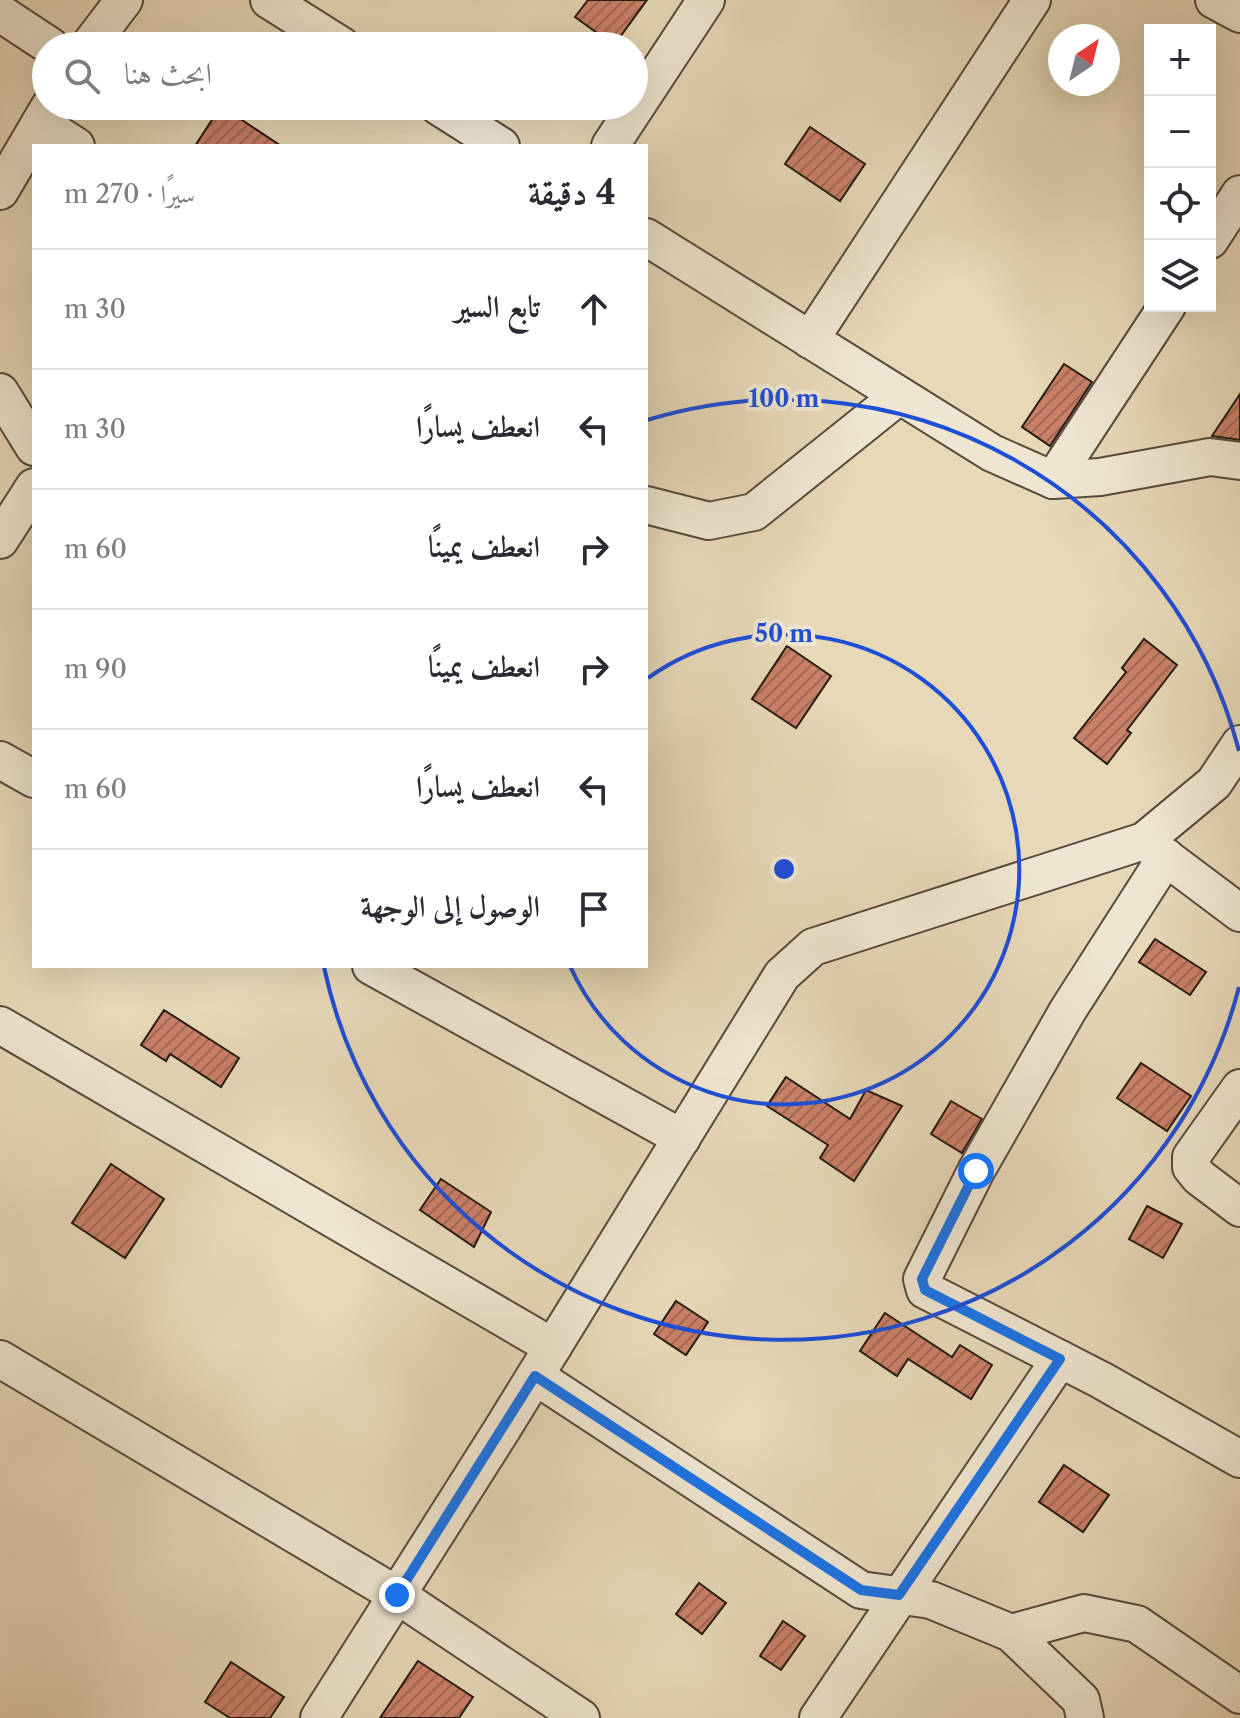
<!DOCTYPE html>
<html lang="ar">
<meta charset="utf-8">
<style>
body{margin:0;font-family:"Libre Caslon Text",Amiri,serif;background:#f2f2f3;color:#2b2b33;direction:rtl}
.controls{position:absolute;right:24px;top:24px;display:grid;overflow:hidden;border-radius:0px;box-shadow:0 8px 32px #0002}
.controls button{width:72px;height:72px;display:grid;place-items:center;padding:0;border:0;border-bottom:2px solid #e1e1e2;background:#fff;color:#2b2b33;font:40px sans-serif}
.compass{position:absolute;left:1048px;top:24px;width:72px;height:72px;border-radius:50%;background:#fff;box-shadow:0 8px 32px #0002;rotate:35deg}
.stop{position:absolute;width:24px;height:24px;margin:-18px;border:6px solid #1a73e8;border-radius:50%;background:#fff}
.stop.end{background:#1a73e8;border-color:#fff;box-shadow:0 2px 8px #0008}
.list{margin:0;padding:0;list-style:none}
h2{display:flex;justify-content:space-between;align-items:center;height:104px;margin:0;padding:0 32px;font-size:34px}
h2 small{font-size:26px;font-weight:400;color:#7c7c81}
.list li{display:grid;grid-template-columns:52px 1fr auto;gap:24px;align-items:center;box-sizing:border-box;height:120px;padding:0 32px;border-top:2px solid #e1e1e2}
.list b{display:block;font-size:30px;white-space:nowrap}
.list em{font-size:26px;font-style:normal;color:#7c7c81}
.icon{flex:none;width:44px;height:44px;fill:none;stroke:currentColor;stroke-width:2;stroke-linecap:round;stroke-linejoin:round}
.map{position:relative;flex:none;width:1240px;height:1718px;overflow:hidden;direction:ltr}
.search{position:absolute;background:#fff;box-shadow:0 8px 32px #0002;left:32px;top:32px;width:616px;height:88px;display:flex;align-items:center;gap:20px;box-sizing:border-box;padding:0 28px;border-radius:44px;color:#7c7c81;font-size:30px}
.panel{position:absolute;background:#fff;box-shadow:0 8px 32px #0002;left:32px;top:144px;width:616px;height:824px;border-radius:0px;direction:rtl}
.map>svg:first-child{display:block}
.building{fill:url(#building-hatch);stroke:#241a12;stroke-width:2}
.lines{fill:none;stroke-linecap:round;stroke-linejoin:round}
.minor-casing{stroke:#554a3c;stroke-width:40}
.minor{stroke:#efe6d1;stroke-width:36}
.route{stroke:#1a73e8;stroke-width:10}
.ring{fill:none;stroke:#1d4ed8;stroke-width:4}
.centre{fill:#1d4ed8;stroke:#efe6d1;stroke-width:4}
.ring-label{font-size:24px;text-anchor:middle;font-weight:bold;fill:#1d4ed8;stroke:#efe6d1;stroke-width:8;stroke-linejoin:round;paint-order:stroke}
</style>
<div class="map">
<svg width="1240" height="1718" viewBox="0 0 1240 1718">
<defs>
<pattern id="building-hatch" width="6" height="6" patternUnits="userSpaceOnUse" patternTransform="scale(2)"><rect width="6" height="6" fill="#ca8069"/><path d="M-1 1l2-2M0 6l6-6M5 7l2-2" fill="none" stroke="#a46855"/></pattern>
</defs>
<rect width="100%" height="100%" fill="#e7d8b8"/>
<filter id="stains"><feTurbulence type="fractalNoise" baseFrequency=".0025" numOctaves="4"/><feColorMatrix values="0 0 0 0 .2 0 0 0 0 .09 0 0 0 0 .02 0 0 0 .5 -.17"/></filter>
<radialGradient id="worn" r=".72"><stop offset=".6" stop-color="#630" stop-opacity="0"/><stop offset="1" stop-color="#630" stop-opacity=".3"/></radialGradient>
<g class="building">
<path d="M588,0H647L614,45L575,17Z"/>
<path d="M221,106L281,146H195Z"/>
<path d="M810,127L865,164L840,201L785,164Z"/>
<path d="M1064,364L1092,382L1050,446L1022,427Z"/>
<path d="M1240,394V440L1212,436Z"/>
<path d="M1144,639L1177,665L1127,730L1131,733L1107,764L1074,738L1126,672L1122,668Z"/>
<path d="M787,646L831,676L796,728L752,699Z"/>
<path d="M1155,939L1206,972L1190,995L1139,962Z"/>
<path d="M164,1010L239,1058L221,1087L170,1054L166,1061L141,1045Z"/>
<path d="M1141,1063L1191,1096L1167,1131L1117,1098Z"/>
<path d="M786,1077L850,1119L866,1090L902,1106L854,1181L820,1158L828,1145L767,1106Z"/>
<path d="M951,1101L982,1119L962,1153L931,1134Z"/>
<path d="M111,1164L164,1199L125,1258L72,1223Z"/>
<path d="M441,1179L491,1212L474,1247L420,1210Z"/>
<path d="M1147,1206L1182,1224L1163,1258L1129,1239Z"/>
<path d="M676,1301L708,1322L686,1355L654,1334Z"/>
<path d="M885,1313L952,1357L960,1345L992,1365L971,1399L908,1359L897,1376L860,1351Z"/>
<path d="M1064,1465L1109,1495L1083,1532L1039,1502Z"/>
<path d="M699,1583L726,1603L702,1634L676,1614Z"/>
<path d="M783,1621L805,1636L781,1670L760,1656Z"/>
<path d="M418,1661L473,1697L459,1718H380Z"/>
<path d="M231,1662L284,1697L270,1718H230L205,1702Z"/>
</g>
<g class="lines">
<g class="minor-casing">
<g id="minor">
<path d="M269,0L342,46"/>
<path d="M1214,0L1240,14"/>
<path d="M0,13L50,46"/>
<path d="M89,46L124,0"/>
<path d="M438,106L501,146"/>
<path d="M40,123L76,146"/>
<path d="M610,146L706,0"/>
<path d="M0,191L50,106"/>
<path d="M646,237L992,453L1053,480L1100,477L1210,457L1240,461"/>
<path d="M1210,240L1240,194"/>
<path d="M810,340L1032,0"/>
<path d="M0,392L34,447"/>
<path d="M1053,480L1167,306"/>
<path d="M646,505L709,521L754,512L899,396"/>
<path d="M0,540L34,487"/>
<path d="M0,760L34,779"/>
<path d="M1148,844L1240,913"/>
<path d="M1166,857L1068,1010L976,1171L922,1279L925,1290L1101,1380L1240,1459"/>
<path d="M371,966L682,1138"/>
<path d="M0,1025L553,1347"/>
<path d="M1240,1088L1191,1157V1167L1199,1177L1240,1208"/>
<path d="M0,1359L397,1595L581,1718"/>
<path d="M535,1376L861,1590L931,1600L1011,1633L1081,1700L1085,1718"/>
<path d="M1011,1633L1084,1613L1137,1624L1240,1695"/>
<path d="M319,1718L501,1431L782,975L813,947L1144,841L1214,783L1240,744"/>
<path d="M818,1718L1060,1359"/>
</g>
</g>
<use href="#minor" class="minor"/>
</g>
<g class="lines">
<path class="route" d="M397,1595L535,1376L861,1590L899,1595L1060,1359L925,1290L922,1279L976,1171"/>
</g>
<g class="ring">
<path d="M648 678A235 235 0 1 1 570 966"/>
<path d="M1239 987A470 470 0 0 1 324 967M647 420A470 470 0 0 1 1239 751"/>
</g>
<circle cx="784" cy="869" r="12" class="centre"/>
<g class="ring-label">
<text x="784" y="407">100 m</text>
<text x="784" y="642">50 m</text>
</g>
<rect width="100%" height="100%" filter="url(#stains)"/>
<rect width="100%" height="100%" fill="url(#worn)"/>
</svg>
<div class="controls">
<button>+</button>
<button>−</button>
<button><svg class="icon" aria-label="locate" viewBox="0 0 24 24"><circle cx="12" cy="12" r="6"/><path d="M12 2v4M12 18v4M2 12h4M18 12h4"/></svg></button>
<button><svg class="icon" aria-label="layers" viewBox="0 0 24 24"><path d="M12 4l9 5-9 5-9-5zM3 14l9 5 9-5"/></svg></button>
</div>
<svg class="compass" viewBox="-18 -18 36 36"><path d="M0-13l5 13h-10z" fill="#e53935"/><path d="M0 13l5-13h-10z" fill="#7c7c81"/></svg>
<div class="stop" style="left:976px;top:1171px"></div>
<div class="stop end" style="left:397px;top:1595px"></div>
<div class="search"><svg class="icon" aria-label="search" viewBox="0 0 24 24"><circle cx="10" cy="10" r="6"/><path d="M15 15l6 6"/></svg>ابحث هنا</div>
<section class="panel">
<h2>4 دقيقة<small>سيرًا · 270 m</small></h2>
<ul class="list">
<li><svg class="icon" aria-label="ahead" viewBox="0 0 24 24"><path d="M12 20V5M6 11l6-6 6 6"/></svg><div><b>تابع السير</b></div><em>30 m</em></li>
<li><svg class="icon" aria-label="left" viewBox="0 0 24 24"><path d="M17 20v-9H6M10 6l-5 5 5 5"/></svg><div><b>انعطف يسارًا</b></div><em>30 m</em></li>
<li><svg class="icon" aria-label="right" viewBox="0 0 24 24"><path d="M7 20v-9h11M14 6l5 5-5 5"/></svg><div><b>انعطف يمينًا</b></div><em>60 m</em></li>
<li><svg class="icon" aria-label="right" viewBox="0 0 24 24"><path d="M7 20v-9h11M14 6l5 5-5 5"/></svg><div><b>انعطف يمينًا</b></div><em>90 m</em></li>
<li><svg class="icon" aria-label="left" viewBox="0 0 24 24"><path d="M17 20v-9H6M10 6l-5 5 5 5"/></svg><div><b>انعطف يسارًا</b></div><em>60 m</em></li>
<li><svg class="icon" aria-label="arrive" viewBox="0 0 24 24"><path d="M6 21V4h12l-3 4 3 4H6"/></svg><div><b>الوصول إلى الوجهة</b></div></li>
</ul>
</section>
</div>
